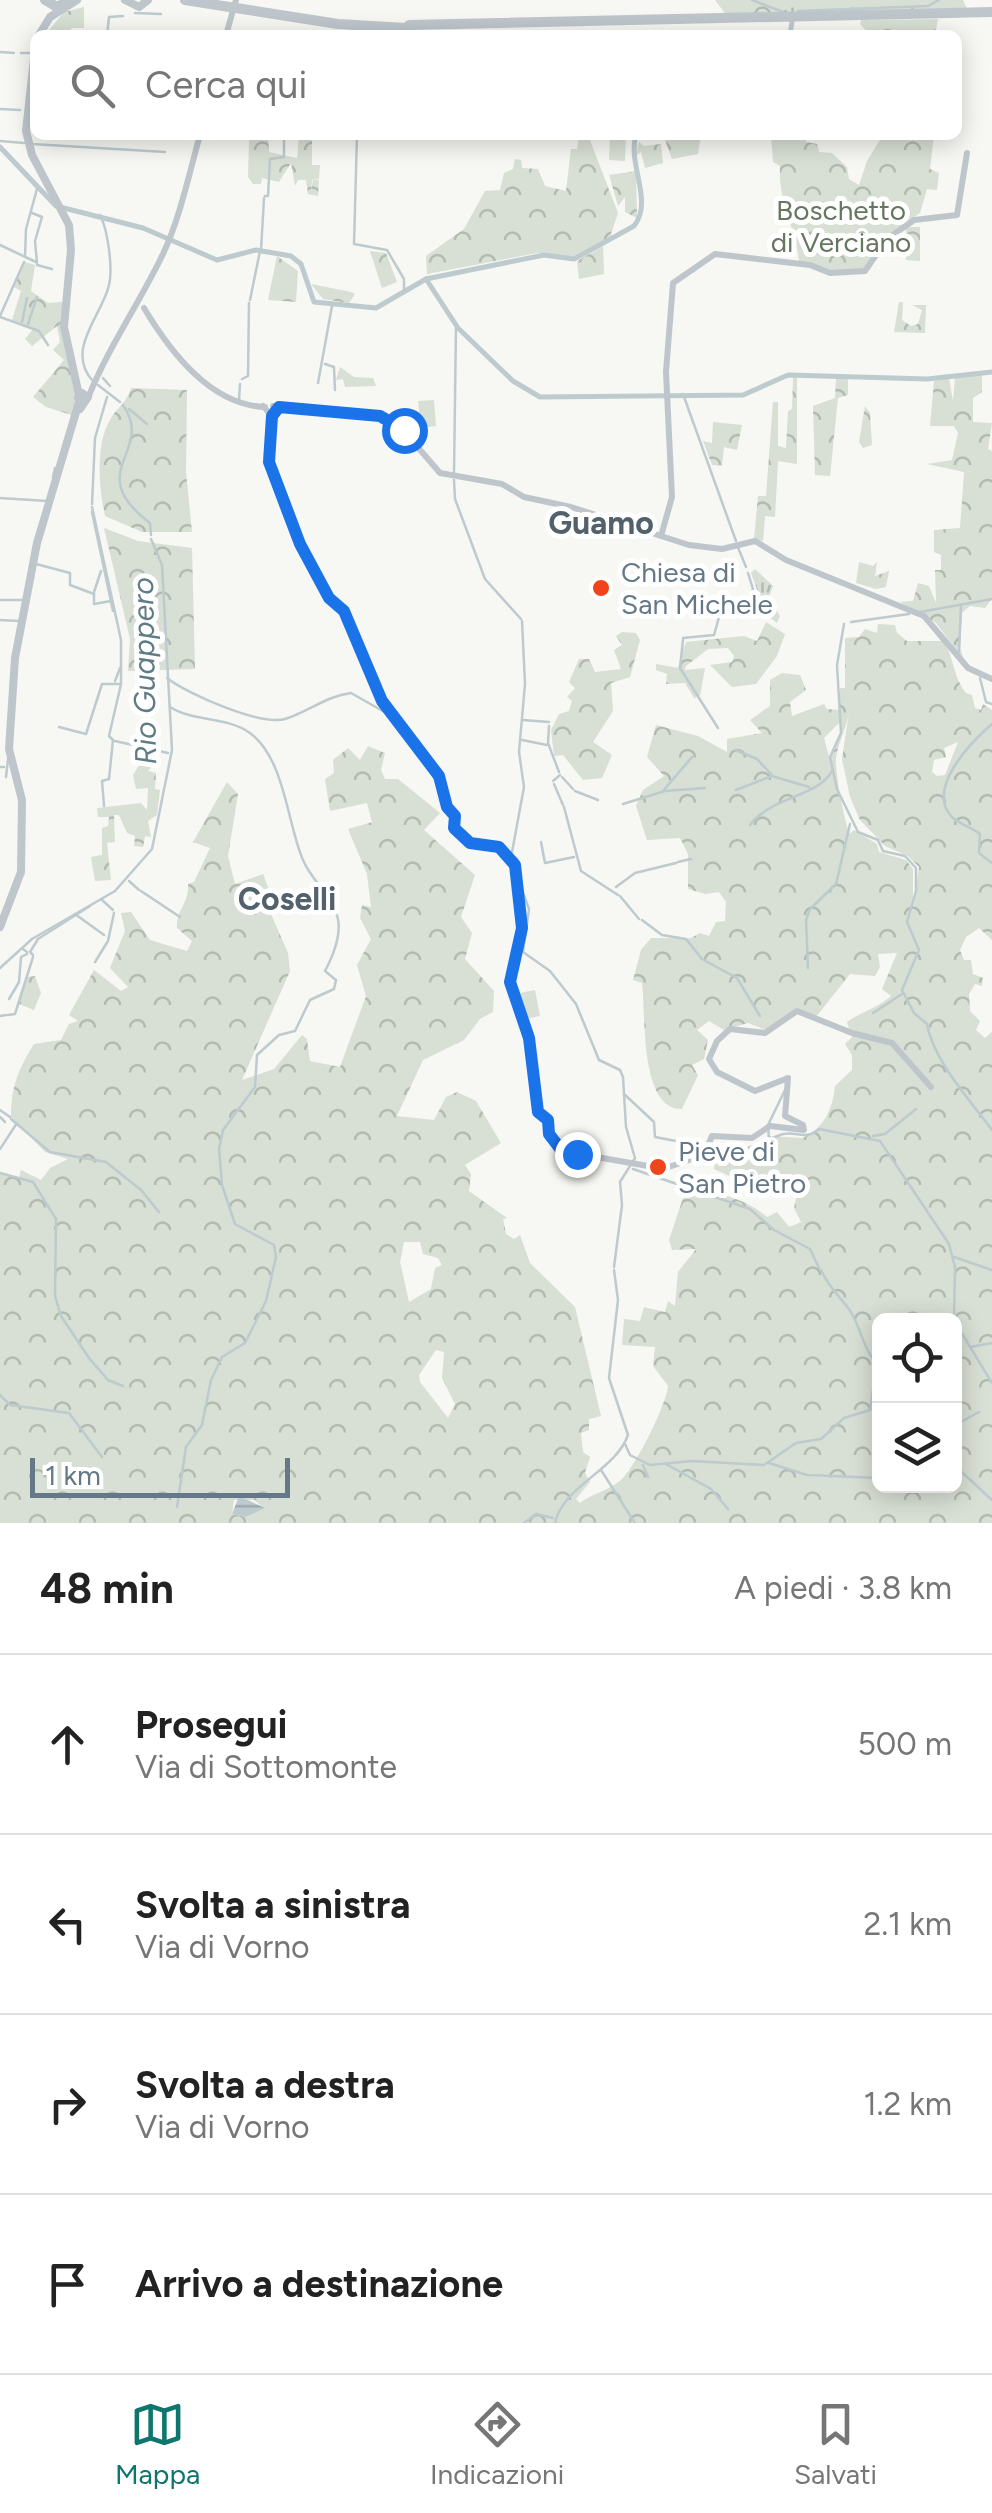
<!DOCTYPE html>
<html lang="it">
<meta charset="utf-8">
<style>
body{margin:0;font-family:Figtree,sans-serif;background:#f6f6f6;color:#222}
.controls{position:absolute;right:30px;bottom:30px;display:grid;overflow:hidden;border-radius:15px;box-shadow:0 5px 25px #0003}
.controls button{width:90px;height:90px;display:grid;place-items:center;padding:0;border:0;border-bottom:2px solid #e0e0e0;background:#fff;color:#222;font:50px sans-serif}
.scale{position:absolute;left:30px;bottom:25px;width:260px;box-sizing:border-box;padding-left:10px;border:5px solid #647887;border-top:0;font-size:28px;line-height:35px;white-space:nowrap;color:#647887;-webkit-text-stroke:8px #fff;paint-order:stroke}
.stop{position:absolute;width:30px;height:30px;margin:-22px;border:8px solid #1a73e8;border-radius:50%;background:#fff}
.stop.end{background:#1a73e8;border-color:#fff;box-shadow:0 2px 10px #0008}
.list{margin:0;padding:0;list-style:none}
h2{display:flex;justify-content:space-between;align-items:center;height:130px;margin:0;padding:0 40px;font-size:42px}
h2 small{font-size:32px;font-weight:400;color:#767676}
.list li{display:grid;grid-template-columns:65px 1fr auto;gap:30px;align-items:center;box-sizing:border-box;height:180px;padding:0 40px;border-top:2px solid #e0e0e0}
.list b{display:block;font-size:38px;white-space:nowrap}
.list p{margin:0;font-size:32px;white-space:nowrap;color:#767676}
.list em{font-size:32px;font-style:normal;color:#767676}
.icon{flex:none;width:55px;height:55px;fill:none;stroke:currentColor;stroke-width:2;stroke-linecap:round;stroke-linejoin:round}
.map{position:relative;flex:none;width:992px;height:1523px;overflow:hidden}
.search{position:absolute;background:#fff;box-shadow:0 5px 25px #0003;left:30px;right:30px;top:30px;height:110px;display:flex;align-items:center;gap:25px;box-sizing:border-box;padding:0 35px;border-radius:15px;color:#767676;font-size:38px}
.sheet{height:850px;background:#fff}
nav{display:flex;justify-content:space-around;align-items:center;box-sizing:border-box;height:140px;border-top:2px solid #e0e0e0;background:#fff;font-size:28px;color:#767676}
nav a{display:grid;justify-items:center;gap:5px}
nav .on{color:#0f766e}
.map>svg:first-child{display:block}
.grass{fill:url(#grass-tufts)}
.forest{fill:url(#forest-crowns);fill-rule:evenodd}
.pitch{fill:#d8dfd4}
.water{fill:url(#water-rules)}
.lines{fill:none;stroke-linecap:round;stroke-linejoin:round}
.stream{stroke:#bdcace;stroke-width:2.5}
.canal{stroke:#bdcace;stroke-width:5}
.secondary{stroke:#bec6cc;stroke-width:6}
.primary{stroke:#bec6cc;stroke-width:8}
.highway{stroke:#bec6cc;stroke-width:10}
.route{stroke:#1a73e8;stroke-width:12}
.poi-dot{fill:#f0451b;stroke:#fff;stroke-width:4}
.labels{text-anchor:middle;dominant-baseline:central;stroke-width:10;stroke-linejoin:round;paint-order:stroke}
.park-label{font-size:28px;fill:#65785f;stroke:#fff}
.poi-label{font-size:28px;fill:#647887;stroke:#fff;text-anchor:start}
.water-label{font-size:30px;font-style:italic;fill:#5f7b83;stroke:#fff}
.quarter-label{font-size:32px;font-weight:bold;fill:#52616b;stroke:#fff}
</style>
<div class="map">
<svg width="992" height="1523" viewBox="0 0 992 1523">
<defs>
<pattern id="grass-tufts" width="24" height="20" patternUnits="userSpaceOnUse" patternTransform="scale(2.5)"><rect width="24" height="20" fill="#d8dfd4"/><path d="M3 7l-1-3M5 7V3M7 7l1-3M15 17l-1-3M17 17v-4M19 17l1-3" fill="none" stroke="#b3bab2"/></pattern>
<pattern id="forest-crowns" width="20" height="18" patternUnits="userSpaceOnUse" patternTransform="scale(2.5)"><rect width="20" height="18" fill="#d8dfd4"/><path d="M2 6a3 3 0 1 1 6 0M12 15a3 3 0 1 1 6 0" fill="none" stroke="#b3bab2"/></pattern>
<pattern id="water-rules" width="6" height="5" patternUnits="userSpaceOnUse" patternTransform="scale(2.5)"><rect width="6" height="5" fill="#bdcace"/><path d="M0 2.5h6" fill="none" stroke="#9da9ad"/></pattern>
</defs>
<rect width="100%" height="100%" fill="#f7f7f3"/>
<g class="grass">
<path d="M766,0H963L967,9L785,14L765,5Z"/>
<path d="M755,569L773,586L769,597L780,616L777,623L766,614L751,573Z"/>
</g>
<g class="forest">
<path d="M715,0H766V5L785,14L727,16Z"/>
<path d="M84,7V28H72L66,35H45L64,12Z"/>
<path d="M938,19L935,35H870L860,24L861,20Z"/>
<path d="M258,135H268L269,152L297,158L299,136H312V165H320L319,179L312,180L311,191L313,180H319L318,196L308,194L306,180H298L295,186L291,163L279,182L262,178L261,184H253L248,177L249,139L257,140Z"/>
<path d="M579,135H588L618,213L610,237L575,257L537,253L427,274L426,256L464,229L485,191L500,190L504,173L513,169L515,159L521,160L522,168L538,169L545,186L566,191L571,149H577Z"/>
<path d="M663,135H701L698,154L672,159Z"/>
<path d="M771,135H806V142L817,144L819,152L832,153L847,167L849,179L859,185L867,161L883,135H934L930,169L939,173L937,190L927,189L920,213L892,232L863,269L832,272L799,261C795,227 778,201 780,166L773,162Z"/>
<path d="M639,142L644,146L661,144L663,163L645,168L641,152L635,156Z"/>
<path d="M606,164L609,175L636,171L637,218L625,212V197L618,206Z"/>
<path d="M906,227H920V261L906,260Z"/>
<path d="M603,246L604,274L579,279L577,261Z"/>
<path d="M370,251L386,253L397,282L382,288Z"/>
<path d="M277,256L298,271L296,302L268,300Z"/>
<path d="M25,262L35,265L31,291L48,303L62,302C62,330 84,395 72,415L46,407L33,397L64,360L53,350L60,342L57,326L32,346L25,339L33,329L12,320L21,291L14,287Z"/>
<path d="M311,284L351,292L355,294L349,303L323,299Z"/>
<path d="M899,302H903L902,320L911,326L918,324L922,310L912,305H926L925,333L894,332Z"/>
<path d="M340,367L354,377L373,378L376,386L345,387L343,379L336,380Z"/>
<path d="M982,373V392L973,398V422L992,423L988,449L992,451V599L985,608L970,606L962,613L960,648L964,660L936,623L900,602L913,601L918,583L929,586L936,603L935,570H941V555L934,552V530L960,528L964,472L927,464L952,460L958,433L954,426H930L934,381L949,378L953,401L955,378Z"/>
<path d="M797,377V464L778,461L775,517L765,516L763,541L754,539L758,496H766L773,402H778V446L786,448L788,411L792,409L793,378Z"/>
<path d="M836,378L848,379V395L838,398L830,476L815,475L813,406L835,398Z"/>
<path d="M131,388L187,390L186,472L192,532H142L105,516C99,489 95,445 110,420C117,407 126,404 131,388Z"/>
<path d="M865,406L870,413L872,445L863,448L859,442Z"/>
<path d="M713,422L742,425L737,450L724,447L722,466L712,465L703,441L712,443Z"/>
<path d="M104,528L138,541L192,548L195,669L128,671L130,639Z"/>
<path d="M859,562L873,566L877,562L875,576L889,571L886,587L876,589L856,583Z"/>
<path d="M766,622L785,634L777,656L756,684L732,687L710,665L732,662L734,656L728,648L708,649L686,666L685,670L705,668L700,696L694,698L685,683L666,684L667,674L656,670V664L678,668L686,642L744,636L757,641Z"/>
<path d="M878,624L895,625L897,633L907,641H943C955,658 952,675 966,693L972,695L975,708L981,710L983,704L992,710V940L979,928L966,937L960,950L964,960H971L973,974L983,978L982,986L975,984L969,994L970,1011L980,1021L976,1030L985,1038L992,1032V1523H0V1172L19,1178L21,1170L41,1180L50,1168L68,1159L45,1152L11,1117C11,1088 18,1069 34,1044L61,1040L69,1024L78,1021L69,1015L94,970L121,991L128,987L110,968L125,931L121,913L131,912L150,940L187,951L192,941L177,928C175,912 190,902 188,884L194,882L210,848L193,842L227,782L238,794L228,856L235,884L263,874L275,906L271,914L288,953L290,971L242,1080L274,1069L302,1035L307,1039L310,1061L340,1067L366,996L357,965L371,939L360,918L362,905L371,907L367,874L348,829L372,822L367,803L330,811L325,779L334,773L333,760L348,748L360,760L368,746L385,753L381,770L385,779H398L440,813L424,830L475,875L461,917L472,933L465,959L494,991L493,1012L480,1019L464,1040L423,1060L397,1116L434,1120L446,1097L457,1092L476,1101L501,1143L465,1165L471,1174L469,1191L507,1218L503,1219L506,1234L514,1239L520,1235L530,1263L575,1307L601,1416L589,1419V1430L581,1433L583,1452L590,1457L585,1473L590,1482L576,1499L580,1503C593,1493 608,1491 621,1480C634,1469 666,1406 668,1386L653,1366L655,1347L622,1345L624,1319L640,1321L644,1307L665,1312L668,1301L675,1306L678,1272L696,1249L672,1250L669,1240L688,1183C717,1195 743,1196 767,1217L777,1212L789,1227L801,1222L794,1208L797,1193H784L785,1187L768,1184L763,1191L714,1169L715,1149L738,1150L766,1141L768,1136L802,1138C824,1129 833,1108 835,1086L852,1070V1055L845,1044L852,1037L847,1022C862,1011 877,1009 891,996L882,989L897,953L878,954L880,967L875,976L850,974L816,1017L797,1010L766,1030L748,1023L724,1030L709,1021L697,1030L708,1040L704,1059L692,1065L698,1075L682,1109C639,1110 646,1013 642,983L633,980L641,950L651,938H691L700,933L709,936L716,922L725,921L726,902L719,892L705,894L688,889V854L680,838L647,840L636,806L643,790L664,776L647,757L656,725L698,736L727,752V739L762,733L750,720L770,706V680L782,673L800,675L806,690L790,702L792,716L824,704L827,709L840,710V688H845V638L859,637L865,629L877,633ZM849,712L842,759L850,797L860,820L885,846L908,856L919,867L913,908V869L906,860L879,852L877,844L854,830L849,834C843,812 838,788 836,765C834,751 847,728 849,712ZM840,722L842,733L830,760L824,738ZM958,742L945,775L937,776L932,772L934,760L946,757L944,748ZM404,1242H420L423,1254L438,1258L442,1265L435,1268L431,1289L409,1302L400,1262ZM880,1320H954V1486H880ZM436,1350L444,1352L442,1378L455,1404L448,1418L420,1382L419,1375ZM234,1500H254L264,1508L246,1517L232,1514Z"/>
<path d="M622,632L636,633L640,640L630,677L611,683L613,711L593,742L612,755L602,778L583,780L563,755L554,756L551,730L559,714L569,711L572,701L567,697L575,688L569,682L579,659H589L595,672L621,669L614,650L622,645L616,636Z"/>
<path d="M149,750L157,751L156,762L148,771L156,773L155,789L160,790L157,815L148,821L151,837L145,836L143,847L134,846L135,836L127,833L119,815H114L115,842L107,843L111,880L95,881L91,857L102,855V828L108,826L109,817H98L97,808L141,803L147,810L148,788L136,789L133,775Z"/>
<path d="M35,976L41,993L34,1010L19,1004L27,977Z"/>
</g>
<g class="pitch">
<path d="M610,135H626L625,161L609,160Z"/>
<path d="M434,400L436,426L421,428L418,401Z"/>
<path d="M535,990L540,1016L525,1019L520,993Z"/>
</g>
<path class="water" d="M239,1496L265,1508L246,1517L232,1514Z"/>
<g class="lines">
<g class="stream">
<path d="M752,0L783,12"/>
<path d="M798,11L928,6L939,0"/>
<path d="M135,13L161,14"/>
<path d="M107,35L109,17L123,16"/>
<path d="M0,52L14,53"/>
<path d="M21,53H34"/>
<path d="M0,109L20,110"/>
<path d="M357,135L354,244L387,250L404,279V291"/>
<path d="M0,141L24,143"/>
<path d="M32,144L165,152"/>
<path d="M265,196H268L270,159L284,157V135"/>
<path d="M32,213L42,217L35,241L37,263"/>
<path d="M0,245L36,262"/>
<path d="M261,250L264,198"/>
<path d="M25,256L26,229L37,189"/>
<path d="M37,265L52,269"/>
<path d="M250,300L260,251"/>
<path d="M0,316L24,262"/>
<path d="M0,317L39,331L48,345"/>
<path d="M22,322L27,298"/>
<path d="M28,324L37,297"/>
<path d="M325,364L334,367L335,390"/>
<path d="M103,378L110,386"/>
<path d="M242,379L248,376L249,303"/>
<path d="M92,380C65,349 103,314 109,285C113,269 108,230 100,215"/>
<path d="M318,383L332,306"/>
<path d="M98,385L120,402"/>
<path d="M683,394L736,541"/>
<path d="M239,400L240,384"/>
<path d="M123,405C156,452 81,471 150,523L151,535"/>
<path d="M129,409L147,424"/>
<path d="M454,472L456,325"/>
<path d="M53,477L55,468"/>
<path d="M454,480L455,499L485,579L521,619"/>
<path d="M0,498L47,501"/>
<path d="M92,504L95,438L107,397"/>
<path d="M92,507L121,640V684L109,736L113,740L109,779L102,781L104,806"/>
<path d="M92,512L113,611"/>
<path d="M737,545L746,567"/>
<path d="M36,564L70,573V585L94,594"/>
<path d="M94,592L101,571"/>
<path d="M94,594V604L111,601"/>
<path d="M1,600H23"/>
<path d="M920,612L992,599"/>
<path d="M0,620L19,621"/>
<path d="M851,622L909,614"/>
<path d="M844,624L837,665L841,733L830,757L837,789L858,832L878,840L883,851L905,856L916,868V891L907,922L919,950L902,990L914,1013L927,1024C933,1060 970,1100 992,1130"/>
<path d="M683,638L714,635L723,603L744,605L753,589L748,573"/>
<path d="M683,640L680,668L718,728"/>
<path d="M959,652L961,606"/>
<path d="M167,678C187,694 261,726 285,719C308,712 326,696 351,693L388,714"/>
<path d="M980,678L986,702L992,704"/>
<path d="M115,681L120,668"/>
<path d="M170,707C193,722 226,716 250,733C285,759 287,823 303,860C312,882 333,895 338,919C341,936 333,956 325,971L336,980L334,989L310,1000L295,1031L279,1035L257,1055L255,1087L223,1130L219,1149L222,1185L235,1224L274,1245L276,1257L266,1301L245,1343L222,1357L211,1380L202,1425L186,1447L177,1507"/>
<path d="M523,720L549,722"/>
<path d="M992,724C971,742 924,790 953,818C960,824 972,828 980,834L979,853L992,863"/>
<path d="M549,726L548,743L559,772"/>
<path d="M59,727L86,734L102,684H120"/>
<path d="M522,740L547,745"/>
<path d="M115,741L168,753"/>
<path d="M735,750L757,759L772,775"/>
<path d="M0,767H4"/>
<path d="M6,777L8,759"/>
<path d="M562,777L573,789"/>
<path d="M553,781L560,775"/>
<path d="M554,784L563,805"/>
<path d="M736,790L772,776L809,787"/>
<path d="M575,791L598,800"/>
<path d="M663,791L692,757"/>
<path d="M444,799L449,814"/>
<path d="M623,804L665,791L705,788"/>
<path d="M564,807L581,871L618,895"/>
<path d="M750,825C772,796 818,797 832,771"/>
<path d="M541,842L545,863L574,857"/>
<path d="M500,845L517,859L518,869"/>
<path d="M512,852L524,787L519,752L525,684L522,621"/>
<path d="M678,862L691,859"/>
<path d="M129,881L139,890"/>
<path d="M521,887L529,909L523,952L550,971L576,1004L599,1060L620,1070L623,1077L626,1127L635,1158L620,1182L622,1205L614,1267"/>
<path d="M616,887L635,873L676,863"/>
<path d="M141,891L180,917"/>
<path d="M620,896L639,919"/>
<path d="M101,899L113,910"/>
<path d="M75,914L104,935"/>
<path d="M642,920L662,935L686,939L702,959L737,978L760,1016"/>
<path d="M23,949L27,952"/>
<path d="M33,955L30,952L38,939L90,906"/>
<path d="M95,962L108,941L114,913"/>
<path d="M0,968L32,939L115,891L152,849L172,750L162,565L151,539"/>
<path d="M808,968L806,920L810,909L836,884L850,824"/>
<path d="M9,999L19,982L21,957L27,954"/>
<path d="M873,1013L902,994"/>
<path d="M8,1015L15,1014L33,957"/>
<path d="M0,1016L6,1015"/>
<path d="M624,1094L654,1122L655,1137L686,1143L695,1155"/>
<path d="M0,1110L10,1117"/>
<path d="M0,1117L5,1122"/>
<path d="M11,1119L50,1152L106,1162L141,1190L159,1212"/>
<path d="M873,1136L885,1134L916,1109"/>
<path d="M769,1140L768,1125L786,1088"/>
<path d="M0,1149L17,1123"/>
<path d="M708,1155C732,1157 758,1144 780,1135C795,1129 804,1142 819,1129L880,1141L949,1244L955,1267L954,1320"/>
<path d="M633,1169L750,1209L774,1230L810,1249L819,1268"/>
<path d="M0,1173L33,1182L56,1219L55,1296L61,1316L89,1358L108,1380L123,1386"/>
<path d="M954,1257L992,1270"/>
<path d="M821,1270C828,1286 839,1296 849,1309C862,1328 862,1350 880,1367"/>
<path d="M955,1322L992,1383"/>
<path d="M970,1347L992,1343"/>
<path d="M0,1395L10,1405L69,1413L102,1457"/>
<path d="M870,1409L874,1384"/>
<path d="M957,1424L979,1412"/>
<path d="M954,1426H955"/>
<path d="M625,1444L630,1455L650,1465L692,1461L764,1465L796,1443L821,1439L844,1418L870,1410L880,1396"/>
<path d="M769,1463L807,1475L880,1478"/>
<path d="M666,1464L711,1489L728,1509"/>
<path d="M643,1465L648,1477"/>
<path d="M954,1465L992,1500"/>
<path d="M601,1470L635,1523"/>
<path d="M524,1523L536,1514L553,1518"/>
<path d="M555,1523C563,1486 616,1470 628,1435L609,1378L618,1300L614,1270"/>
</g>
<g class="canal">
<path d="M790,35L792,21"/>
<path d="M0,147L56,206L143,228L217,260L256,250L291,256L301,264L314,302L376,308L426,279L544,255L574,259L634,226C654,201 627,164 636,135"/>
<path d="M426,279L458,328L513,381L540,397L743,395L788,375L927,379L992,372"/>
</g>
<g class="secondary">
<path d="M226,35L236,0"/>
<path d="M144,308C171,353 211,405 265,407"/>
<path d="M88,398C109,346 139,304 163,254C180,218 189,174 200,135"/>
<path d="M263,406L272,416V473L300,544L329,597L344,611L382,701L439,775L457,832L474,844L499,847L516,869L522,929L510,982L529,1038L538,1112L548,1121L549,1134L562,1151L648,1166L654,1172L704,1155L712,1136L752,1138L770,1126L804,1130L803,1125L785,1116L788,1078L755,1091L717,1072L709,1059L717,1041L730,1029L765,1033L797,1011L852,1033L892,1043L931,1087"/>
<path d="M273,406L385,417L403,430L440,473L502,484L524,497L571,507L689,545L722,549L755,541"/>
<path d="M661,536L672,497L666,372L673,283L715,254L810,265L830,273L865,271L887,239L914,220L957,215L967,153"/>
<path d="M755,541L786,560L924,616L968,668L992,679"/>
</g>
<g class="primary">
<path d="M125,0L139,7L148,0"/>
<path d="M39,35L50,17L77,0"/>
<path d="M35,50L26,131L32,155L69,225L71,250L64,327L79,395"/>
<path d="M78,398L82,393L88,397L80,409"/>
<path d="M0,927L21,872L22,800L9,749L15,658L37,543L79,402"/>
</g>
<g class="highway">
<path d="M45,0L57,7L70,0"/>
<path d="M185,0L338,24L406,28"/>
<path d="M409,25L992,12"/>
</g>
</g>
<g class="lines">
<path class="route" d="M404,430L380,416L279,407L272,416L269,462L300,544L329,598L344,611L382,701L439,776L447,807L455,816L454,828L470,843L499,847L515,865L522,928L510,982L529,1038L538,1112L548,1120L549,1134L562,1151L577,1154"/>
</g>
<g class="poi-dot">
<circle cx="601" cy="588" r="10"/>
<circle cx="658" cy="1167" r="10"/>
</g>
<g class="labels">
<g class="park-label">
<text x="841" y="210">Boschetto<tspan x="841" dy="32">di Verciano</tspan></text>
</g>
<g class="poi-label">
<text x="621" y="572">Chiesa di<tspan x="621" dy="32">San Michele</tspan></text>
<text x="678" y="1151">Pieve di<tspan x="678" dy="32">San Pietro</tspan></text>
</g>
<g class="water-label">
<text transform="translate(144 671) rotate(-91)">Rio Guappero</text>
</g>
<g class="quarter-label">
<text x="601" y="523">Guamo</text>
<text x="287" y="899">Coselli</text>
</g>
</g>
</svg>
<div class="controls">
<button><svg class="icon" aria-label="locate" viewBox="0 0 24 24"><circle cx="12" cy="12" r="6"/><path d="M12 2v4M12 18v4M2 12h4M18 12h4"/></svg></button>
<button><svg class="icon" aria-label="layers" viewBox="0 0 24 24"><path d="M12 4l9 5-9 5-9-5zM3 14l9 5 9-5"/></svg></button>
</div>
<div class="scale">1 km</div>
<div class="stop" style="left:404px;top:430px"></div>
<div class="stop end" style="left:577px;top:1154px"></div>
<div class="search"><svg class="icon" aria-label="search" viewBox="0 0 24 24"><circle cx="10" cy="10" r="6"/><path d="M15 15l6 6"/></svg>Cerca qui</div>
</div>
<section class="sheet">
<h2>48 min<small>A piedi · 3.8 km</small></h2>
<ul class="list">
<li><svg class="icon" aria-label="ahead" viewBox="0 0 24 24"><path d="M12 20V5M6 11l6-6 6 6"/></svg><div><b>Prosegui</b><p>Via di Sottomonte</p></div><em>500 m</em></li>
<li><svg class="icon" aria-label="left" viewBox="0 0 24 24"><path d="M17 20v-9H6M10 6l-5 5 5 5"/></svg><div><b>Svolta a sinistra</b><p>Via di Vorno</p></div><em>2.1 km</em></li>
<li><svg class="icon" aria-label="right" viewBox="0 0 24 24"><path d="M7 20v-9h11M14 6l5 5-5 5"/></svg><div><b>Svolta a destra</b><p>Via di Vorno</p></div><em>1.2 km</em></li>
<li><svg class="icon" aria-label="arrive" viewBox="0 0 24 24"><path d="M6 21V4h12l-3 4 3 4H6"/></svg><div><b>Arrivo a destinazione</b></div></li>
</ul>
</section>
<nav>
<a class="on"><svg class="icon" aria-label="map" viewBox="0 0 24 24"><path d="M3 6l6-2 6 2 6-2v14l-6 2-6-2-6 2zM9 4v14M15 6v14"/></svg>Mappa</a>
<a><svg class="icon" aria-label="directions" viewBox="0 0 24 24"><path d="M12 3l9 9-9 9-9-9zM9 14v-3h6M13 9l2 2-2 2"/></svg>Indicazioni</a>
<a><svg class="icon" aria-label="saved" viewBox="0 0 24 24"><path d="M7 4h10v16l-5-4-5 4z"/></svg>Salvati</a>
</nav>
